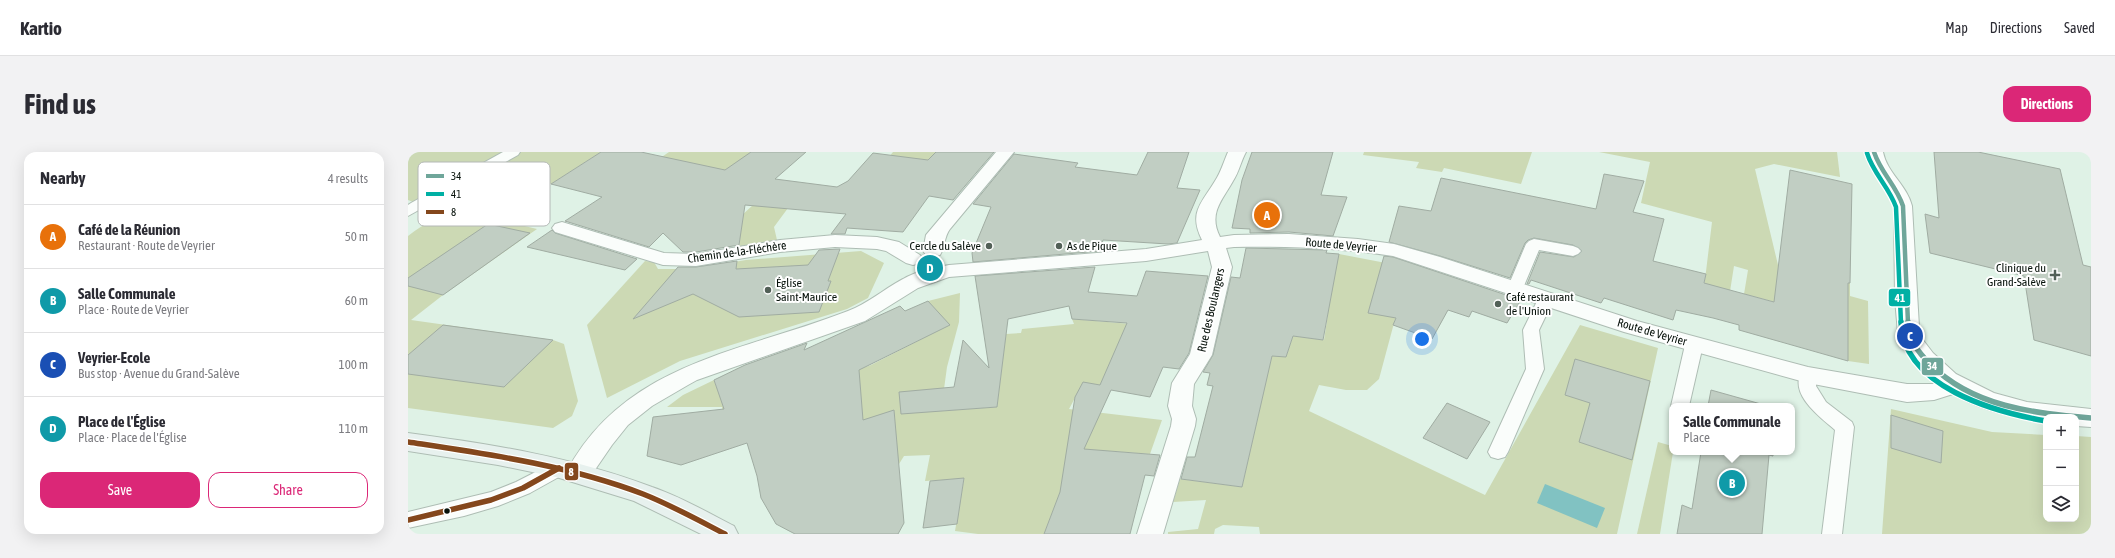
<!DOCTYPE html>
<meta charset="utf-8">
<style>
body{margin:0;font-family:"Asap Condensed",sans-serif;background:#f2f2f3;color:#2b2b33}
.controls{position:absolute;right:12px;bottom:12px;display:grid;overflow:hidden;border-radius:8px;box-shadow:0 4px 16px #0002}
.controls button{width:36px;height:36px;display:grid;place-items:center;padding:0;border:0;border-bottom:1px solid #e1e1e2;background:#fff;color:#2b2b33;font:20px sans-serif}
.you{position:absolute;left:1014px;top:187px;width:14px;height:14px;margin:-10px;border:3px solid #fff;border-radius:50%;background:#1a73e8;box-shadow:0 0 0 6px #1a73e833}
.badge{display:grid;place-items:center;width:26px;height:26px;border-radius:50%;background:#db2777;color:#fff;font-size:13px;font-weight:700}
.pin{position:absolute;translate:-50% -50%;border:2px solid #fff;box-shadow:0 1px 4px #0006}
.popup{position:absolute;left:1261px;top:251px;width:126px;height:52px;box-sizing:border-box;display:grid;place-content:center;border-radius:8px;background:#fff;filter:drop-shadow(0 1px 3px #0005);font-size:13px;white-space:nowrap;color:#7c7c81}
.popup b{font-size:15px;color:#2b2b33}
.popup::after{content:'';position:absolute;left:50%;top:100%;margin-left:-8px;border:8px solid transparent;border-top-color:#fff}
.list{margin:0;padding:0;list-style:none}
h2{display:flex;justify-content:space-between;align-items:center;height:52px;margin:0;padding:0 16px;font-size:17px}
h2 small{font-size:13px;font-weight:400;color:#7c7c81}
.list li{display:grid;grid-template-columns:26px 1fr auto;gap:12px;align-items:center;box-sizing:border-box;height:64px;padding:0 16px;border-top:1px solid #e1e1e2}
.list b{display:block;font-size:15px;white-space:nowrap}
.list p{margin:0;font-size:13px;white-space:nowrap;color:#7c7c81}
.list em{font-size:13px;font-style:normal;color:#7c7c81}
.actions{display:flex;gap:8px;padding:12px 16px}
.actions a{flex:1;padding:9px 0;border:1px solid #db2777;border-radius:12px;text-align:center;font-size:14px;color:#db2777}
.actions .main{background:#db2777;color:#fff}
.icon{flex:none;width:22px;height:22px;fill:none;stroke:currentColor;stroke-width:2;stroke-linecap:round;stroke-linejoin:round}
.map{position:relative;flex:none;width:1683px;height:382px;overflow:hidden;border-radius:12px}
header{display:flex;align-items:center;gap:24px;box-sizing:border-box;height:56px;padding:0 20px;background:#fff;border-bottom:1px solid #e1e1e2}
header strong{font-size:19px}
nav{display:flex;gap:22px;margin-inline-start:auto;font-size:14px}
.intro{display:flex;align-items:center;justify-content:space-between;box-sizing:border-box;height:96px;padding:0 24px}
h1{margin:0;font-size:28px}
.button{padding:10px 18px;border-radius:12px;background:#db2777;color:#fff;font-size:14px;font-weight:700}
main{display:flex;gap:24px;padding:0 24px}
aside{flex:1;background:#fff;border-radius:12px;box-shadow:0 4px 16px #0002}
.map>svg:first-child{display:block}
.green{fill:#ccd9b4}
.water{fill:#81c2c2}
.building{fill:#c1cec3;stroke:#a0aca2}
.lines{fill:none;stroke-linecap:round;stroke-linejoin:round}
.service-casing{stroke:#aebdb4;stroke-width:2}
.minor-casing{stroke:#aebdb4;stroke-width:2}
.secondary-casing{stroke:#aebdb4;stroke-width:2}
.service{fill:#fafdfb;fill-rule:evenodd}
.minor{fill:#fafdfb;fill-rule:evenodd}
.secondary{fill:#e7f1ee;fill-rule:evenodd}
.bus-1-far1-casing{stroke:#fff;stroke-width:7}
.bus-1-casing{stroke:#fff;stroke-width:8}
.bus-2-far1-casing{stroke:#fff;stroke-width:7}
.bus-2-casing{stroke:#fff;stroke-width:8}
.bus-3-casing{stroke:#fff;stroke-width:8}
.bus-1-far1{stroke:#6fa69a;stroke-width:4.5}
.bus-1{stroke:#6fa69a;stroke-width:5.5}
.bus-2-far1{stroke:#00b0a4;stroke-width:4.5}
.bus-2{stroke:#00b0a4;stroke-width:5.5}
.bus-3{stroke:#84471c;stroke-width:5.5}
.poi-dot{fill:#526057;stroke:#fff;stroke-width:1.5}
.bus-dot{fill:#06110a;stroke:#fff;stroke-width:1.5}
.labels{text-anchor:middle;dominant-baseline:central;stroke-width:4;stroke-linejoin:round;paint-order:stroke}
.street-label{font-size:12px;fill:#06110a;stroke:#fff}
.poi-label{font-size:12px;fill:#06110a;stroke:#fff;text-anchor:start}
.key{fill:#fff;stroke:#b4b8b6;stroke-width:1}
.key-label{font-size:11px;fill:#06110a}
.line-badge{stroke:#fff;stroke-width:1.5}
.badge-label{font-size:11px;text-anchor:middle;font-weight:bold;fill:#fff}
</style>
<header>
<strong>Kartio</strong>
<nav><a>Map</a><a>Directions</a><a>Saved</a></nav>
</header>
<div class="intro"><h1>Find us</h1><a class="button">Directions</a></div>
<main>
<aside>
<h2>Nearby<small>4 results</small></h2>
<ul class="list">
<li><span class="badge" style="background:#e8710a">A</span><div><b>Café de la Réunion</b><p>Restaurant · Route de Veyrier</p></div><em>50 m</em></li>
<li><span class="badge" style="background:#0f9aa8">B</span><div><b>Salle Communale</b><p>Place · Route de Veyrier</p></div><em>60 m</em></li>
<li><span class="badge" style="background:#1a4fb4">C</span><div><b>Veyrier-Ecole</b><p>Bus stop · Avenue du Grand-Salève</p></div><em>100 m</em></li>
<li><span class="badge" style="background:#0f9aa8">D</span><div><b>Place de l'Église</b><p>Place · Place de l'Église</p></div><em>110 m</em></li>
</ul>
<div class="actions"><a class="main">Save</a><a>Share</a></div>
</aside>
<div class="map">
<svg width="1683" height="382" viewBox="0 0 1683 382">
<rect width="100%" height="100%" fill="#dff2e6"/>
<g class="green">
<path d="M0,0H193L143,32L137,31L94,60L50,51L32,61L0,48Z"/>
<path d="M261,0H343L336,6L354,26L213,33Z"/>
<path d="M485,0H528L495,39L464,26Z"/>
<path d="M956,0H1124L1113,32L1036,16L1034,20L1008,16L1011,10L955,3Z"/>
<path d="M1191,0H1429L1432,25L1366,12L1347,17L1370,113L1442,131V144L1460,149L1461,212L1440,209V169L1336,142L1340,118L1326,114L1320,152L1296,136L1304,70L1233,51L1242,10Z"/>
<path d="M345,53L380,56L366,75L369,88L331,96L332,86L307,88Z"/>
<path d="M54,59L129,77L35,143L3,168L145,188L156,192L170,249L164,264L145,276L0,256V84C17,71 33,62 54,59Z"/>
<path d="M453,99L476,111L460,146L439,157L272,209L199,246L179,173L237,109L246,110L250,117H283L338,108Z"/>
<path d="M931,102L1004,116L993,145L971,227L959,238H938L911,233L901,259L1077,343L1172,173L1250,196L1209,382H852L851,375L815,373L807,377L806,382H760V380L790,377L798,348L765,350L772,327L834,335L855,242L860,203L878,205L885,184L916,188L920,162L882,158Z"/>
<path d="M552,141L551,170L539,215L533,259L589,255L598,182L613,181L614,177L666,172L664,167L723,172L692,233L675,231L661,257L754,268L742,302L701,299L653,339L636,382H570L547,379L556,327L517,329L522,303L496,304L466,352L460,349L440,221L463,213L541,173L520,149Z"/>
<path d="M371,201L381,232L333,247L336,274L316,280L314,255H259L275,243L306,228L311,242L334,235L328,217Z"/>
<path d="M1483,257L1584,280L1638,283V367H1668V284L1683,285V382H1474Z"/>
<path d="M1250,290L1264,294L1265,300L1252,382H1229Z"/>
</g>
<path class="water" d="M1137,332L1197,356L1189,376L1129,351Z"/>
<g class="building">
<path d="M193,0H233L317,18L343,0H398L367,27L429,35L440,29L465,1L520,8L528,0H586L545,48L521,44L495,80L439,76L437,82H423L438,62L337,53L331,93L288,100H275L255,81L241,95L157,69L194,45L143,32Z"/>
<path d="M740,0H781L769,36L792,38L769,91L760,92L695,88L692,99L565,110L564,101L583,55L565,52L606,2L670,11L667,15L729,23Z"/>
<path d="M844,0H925L913,43L939,45L925,84L881,80L842,81V77L824,76L834,28Z"/>
<path d="M1526,0H1570L1652,17L1675,113L1683,115V204L1626,188L1616,124L1522,101L1517,62L1531,66Z"/>
<path d="M1382,18L1444,32L1442,131H1440V209L1331,178V173L1305,166L1268,158L1265,168L1196,146L1193,151L1123,128L1121,132H1119L1132,100L1166,105L1174,99L1165,93L1126,86L1120,88L1117,91L1102,126L1032,104L981,90L991,54L1023,59L1033,26L1188,57L1196,22L1236,29L1225,60L1256,67L1245,109L1298,122L1296,131L1366,150Z"/>
<path d="M80,72L122,81L35,143L0,134V126Z"/>
<path d="M144,78L147,81L229,107L217,118L119,95Z"/>
<path d="M838,96L919,98L918,101L931,102L915,188L885,184L878,205L864,204L834,335L773,327L779,305H787L805,234L799,233L802,221L795,220L805,203L823,125L832,126Z"/>
<path d="M432,97L420,129H423L411,160L331,165L285,142L225,167L270,115H288L329,109L328,117L400,113L411,98Z"/>
<path d="M976,104L985,105L1113,148L1099,171L1064,159L1061,165L1040,158L1024,187L985,173L988,166L960,161Z"/>
<path d="M687,115L680,140L729,144L738,119L800,124L781,201L771,217L755,215L742,245L703,238L676,297L752,303L746,324L737,323L722,382H636L652,340L667,245L675,230L692,233L719,171L664,167L661,154L600,167L589,255L493,262L491,240L546,235L555,188L581,216L567,124Z"/>
<path d="M520,149L542,173L451,218L455,268L486,258L496,371L490,382H387L368,372L353,346L349,324L339,291L273,313L239,304L245,265L316,257L306,228L337,213L399,191L396,198L492,154L497,159Z"/>
<path d="M35,173L145,188L96,235L0,222V203Z"/>
<path d="M1167,207L1242,229L1224,308L1171,290L1182,251L1157,243Z"/>
<path d="M1303,238L1360,254H1300Z"/>
<path d="M1039,251L1082,270L1059,307L1015,286Z"/>
<path d="M1483,263L1535,279L1533,311L1483,296Z"/>
<path d="M1293,300H1365V304L1361,303L1354,382H1269L1274,353L1284,357Z"/>
<path d="M556,326L549,372L515,376L522,329Z"/>
</g>
<g class="lines">
<g class="service-casing">
<g id="service">
<path d="M95,0H112L110,3L0,64V53L3,51Z"/>
<path d="M1126,87L1165,94L1170,96L1173,99L1170,102L1165,104L1131,98L1113,141L1107,142L1101,141L1099,137L1118,92L1121,89Z"/>
<path d="M1138,142L1144,143L1146,147L1131,178L1136,217L1100,300L1097,305L1090,307L1083,305L1080,300L1118,217L1115,178L1132,143Z"/>
<path d="M1286,187L1292,189L1295,193L1281,254H1264V256L1263,254L1277,193L1280,189Z"/>
<path d="M1400,217L1406,219L1409,223L1408,234L1418,250L1444,270L1446,275L1434,382H1414L1427,278C1412,265 1380,242 1394,219Z"/>
<path d="M151,308L158,311L161,316L158,321L122,341L90,354L56,364L0,376V360L83,340L108,330Z"/>
</g>
</g>
<g class="minor-casing">
<g id="minor">
<path d="M588,0H606L542,77C536,85 537,95 532,103L525,105L518,103L515,99L518,83Z"/>
<path d="M820,0H838C833,9 831,20 825,29C814,49 800,61 812,85L826,83L881,82L950,87L986,92L1032,105L1229,169L1400,215L1499,232H1525L1528,231L1506,209L1490,181L1487,147L1486,54C1481,33 1461,22 1457,0H1475C1479,21 1499,33 1504,54L1511,175L1515,188L1525,201L1548,222L1586,241L1619,250L1683,257V275L1668,274V265H1638V270C1607,266 1573,259 1545,242L1526,248L1499,250L1400,231L1216,180L985,104C932,96 879,94 826,95L818,96L824,115L804,203L786,232L784,254L788,267L787,274L755,382H729L763,274L764,267L760,254L764,231L782,202L804,115L800,99L738,109L541,125L510,136L457,169L289,228L280,233L244,254L220,273L204,293L180,328L171,331L162,328L158,321C216,210 335,200 440,159C459,152 476,137 495,127C509,119 526,116 541,113L738,97L794,88C780,60 794,51 807,29C813,20 816,9 820,0Z"/>
<path d="M154,70L256,101L288,102L372,88L427,83L469,85L491,90L512,103L515,107L512,111L505,113L498,111L478,99L469,97L427,95L372,100L288,114L255,113L147,80L144,76L147,72Z"/>
</g>
</g>
<g class="secondary-casing">
<path id="secondary" d="M0,281C83,292 165,305 244,335C273,345 299,360 326,374L330,382H293L226,349L148,325L90,313L0,299Z"/>
</g>
<use href="#service" class="service"/>
<use href="#minor" class="minor"/>
<use href="#secondary" class="secondary"/>
<g class="bus-1-far1-casing">
<path id="bus-1-far1" d="M1466,0C1473,21 1488,33 1495,54L1500,171"/>
</g>
<g class="bus-1-casing">
<path id="bus-1" d="M1500,170C1500,187 1510,200 1522,212C1565,255 1625,261 1683,266"/>
</g>
<g class="bus-2-far1-casing">
<path id="bus-2-far1" d="M1459,1C1465,21 1481,35 1488,55L1493,171"/>
</g>
<g class="bus-2-casing">
<path id="bus-2" d="M1493,170C1495,235 1587,260 1638,269"/>
</g>
<g class="bus-3-casing">
<g id="bus-3">
<path d="M0,290C79,302 159,313 235,342C263,353 290,368 317,382"/>
<path d="M0,368L83,348L115,336L151,316"/>
</g>
</g>
<use href="#bus-1-far1" class="bus-1-far1"/>
<use href="#bus-1" class="bus-1"/>
<use href="#bus-2-far1" class="bus-2-far1"/>
<use href="#bus-2" class="bus-2"/>
<use href="#bus-3" class="bus-3"/>
</g>
<g class="poi-dot">
<circle cx="581" cy="94" r="4"/>
<circle cx="651" cy="94" r="4"/>
<path d="M1645 117h4v4h4v4h-4v4h-4v-4h-4v-4h4z"/>
<circle cx="360" cy="138" r="4"/>
<circle cx="1090" cy="152" r="4"/>
</g>
<circle class="bus-dot" cx="39" cy="359" r="3.5"/>
<g class="labels">
<g class="street-label">
<text transform="translate(933 93) rotate(5)">Route de Veyrier</text>
<text transform="translate(329 100) rotate(-8)">Chemin de-la-Fléchère</text>
<text transform="translate(803 158) rotate(-77)">Rue des Boulangers</text>
<text transform="translate(1244 180) rotate(16)">Route de Veyrier</text>
</g>
<g class="poi-label">
<text x="573" y="94" text-anchor="end">Cercle du Salève</text>
<text x="659" y="94">As de Pique</text>
<text x="1638" y="116" text-anchor="end">Clinique du<tspan x="1638" dy="14">Grand-Salève</tspan></text>
<text x="368" y="131">Église<tspan x="368" dy="14">Saint-Maurice</tspan></text>
<text x="1098" y="145">Café restaurant<tspan x="1098" dy="14">de l'Union</tspan></text>
</g>
</g>
<rect x="10" y="10" width="132" height="64" rx="6" class="key"/>
<rect x="18" y="22" width="18" height="4" fill="#6fa69a"/>
<rect x="18" y="40" width="18" height="4" fill="#00b0a4"/>
<rect x="18" y="58" width="18" height="4" fill="#84471c"/>
<g class="key-label">
<text x="43" y="28">34</text>
<text x="43" y="46">41</text>
<text x="43" y="64">8</text>
</g>
<g class="line-badge">
<rect x="1480" y="136" width="23" height="19" rx="4" fill="#00b0a4"/>
<rect x="1513" y="205" width="23" height="19" rx="4" fill="#6fa69a"/>
<rect x="156" y="310" width="15" height="19" rx="4" fill="#84471c"/>
</g>
<g class="badge-label">
<text x="1492" y="150">41</text>
<text x="1524" y="218">34</text>
<text x="163" y="324">8</text>
</g>
</svg>
<div class="controls">
<button>+</button>
<button>−</button>
<button><svg class="icon" aria-label="layers" viewBox="0 0 24 24"><path d="M12 4l9 5-9 5-9-5zM3 14l9 5 9-5"/></svg></button>
</div>
<div class="you"></div>
<div class="pin badge" style="left:859px;top:63px;background:#e8710a">A</div>
<div class="pin badge" style="left:1324px;top:331px;background:#0f9aa8">B</div>
<div class="popup"><b>Salle Communale</b>Place</div>
<div class="pin badge" style="left:1502px;top:184px;background:#1a4fb4">C</div>
<div class="pin badge" style="left:522px;top:116px;background:#0f9aa8">D</div>
</div>
</main>
